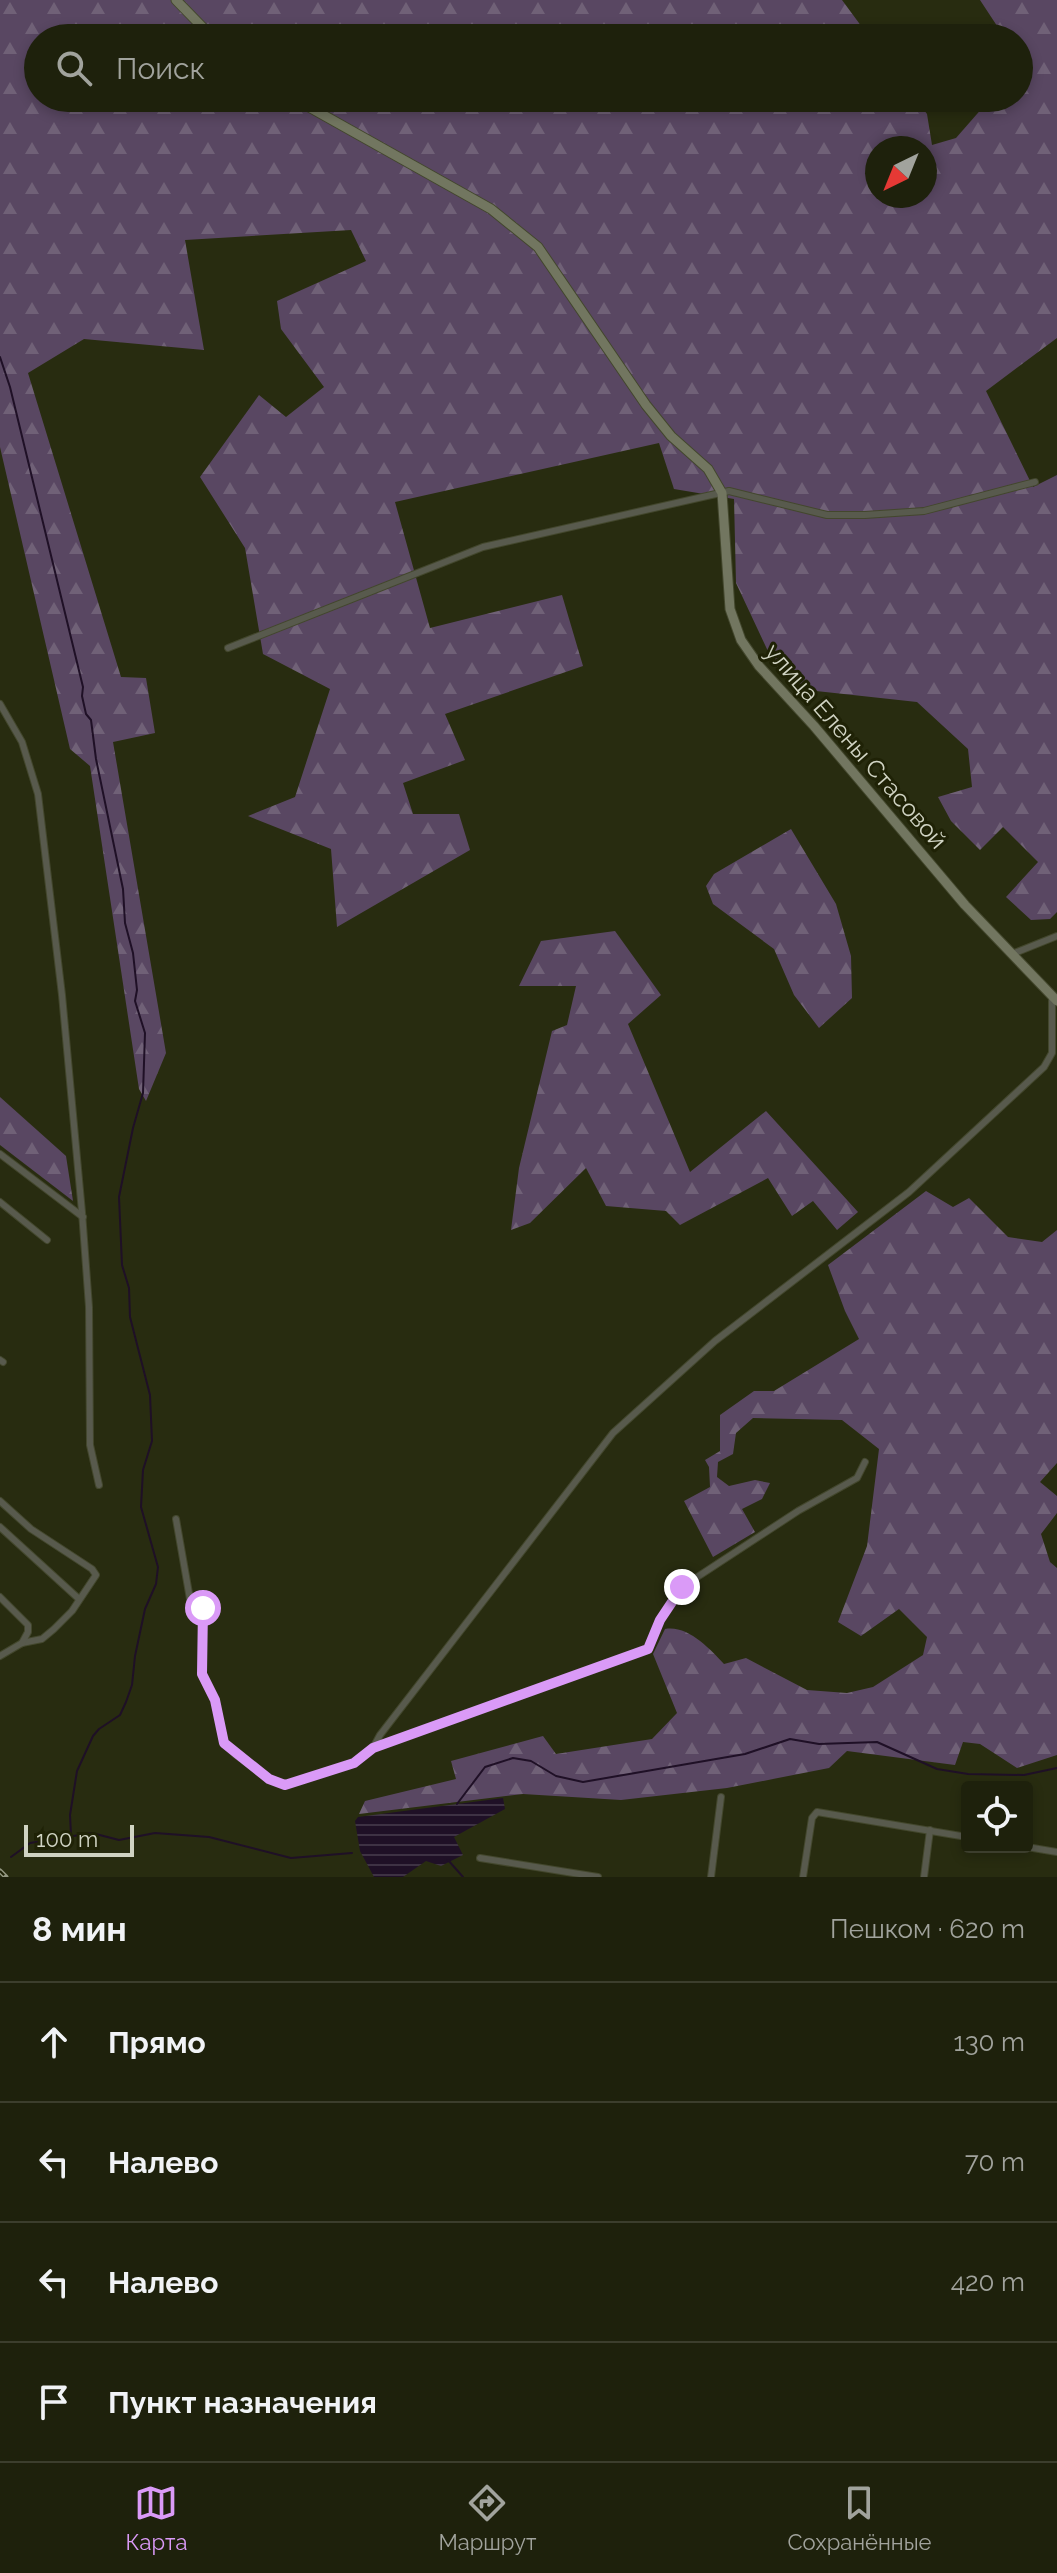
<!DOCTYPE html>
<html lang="ru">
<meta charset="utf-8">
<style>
body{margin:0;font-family:Raleway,sans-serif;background:#2b2e1a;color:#f1f3f6}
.controls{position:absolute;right:24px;bottom:24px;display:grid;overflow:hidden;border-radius:8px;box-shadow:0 4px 12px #0003}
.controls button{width:72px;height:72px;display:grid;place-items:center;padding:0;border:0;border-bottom:2px solid #3c3e2d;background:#1e210c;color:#f1f3f6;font:40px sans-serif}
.compass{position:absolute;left:865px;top:136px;width:72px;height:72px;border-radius:50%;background:#1e210c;box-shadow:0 4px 12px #0003;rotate:223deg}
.scale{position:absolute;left:24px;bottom:20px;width:110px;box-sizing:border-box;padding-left:8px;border:4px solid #d0d3c3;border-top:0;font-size:22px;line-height:28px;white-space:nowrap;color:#d0d3c3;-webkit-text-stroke:6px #1f2206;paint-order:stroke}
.stop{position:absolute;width:24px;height:24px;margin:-18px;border:6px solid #da9af7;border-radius:50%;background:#fff}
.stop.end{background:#da9af7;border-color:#fff;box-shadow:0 2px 8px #0008}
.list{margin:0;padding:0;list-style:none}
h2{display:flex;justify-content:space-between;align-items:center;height:104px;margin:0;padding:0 32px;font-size:34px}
h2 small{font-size:26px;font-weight:400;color:#a1a39d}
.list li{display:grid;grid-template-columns:52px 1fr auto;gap:24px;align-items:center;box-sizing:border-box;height:120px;padding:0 32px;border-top:2px solid #3c3e2d}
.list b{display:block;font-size:30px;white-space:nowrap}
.list em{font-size:26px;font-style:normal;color:#a1a39d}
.icon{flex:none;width:44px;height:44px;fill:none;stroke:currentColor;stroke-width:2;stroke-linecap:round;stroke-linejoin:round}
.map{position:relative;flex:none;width:1057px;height:1877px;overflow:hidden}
.search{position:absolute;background:#1e210c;box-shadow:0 4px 12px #0003;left:24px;right:24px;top:24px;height:88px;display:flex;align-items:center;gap:20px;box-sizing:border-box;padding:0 28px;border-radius:44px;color:#a1a39d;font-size:30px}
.sheet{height:584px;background:#1e210c}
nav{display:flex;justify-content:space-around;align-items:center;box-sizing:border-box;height:112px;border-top:2px solid #3c3e2d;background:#1e210c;font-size:22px;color:#a1a39d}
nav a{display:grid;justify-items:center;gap:4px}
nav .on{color:#da9af7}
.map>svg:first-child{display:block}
.forest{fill:url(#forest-firs);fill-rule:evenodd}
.water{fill:url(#water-rules)}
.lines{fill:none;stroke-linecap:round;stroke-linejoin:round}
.stream{stroke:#1f1026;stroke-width:2}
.minor-casing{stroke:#43472d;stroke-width:8}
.secondary-casing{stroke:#43472d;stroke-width:11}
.minor{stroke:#585a4d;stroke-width:6}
.secondary{stroke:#727660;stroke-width:9}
.rail-casing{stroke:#939782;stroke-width:5}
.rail{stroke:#1f2206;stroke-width:2;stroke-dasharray:6;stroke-linecap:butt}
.route{stroke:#da9af7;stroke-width:10}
.labels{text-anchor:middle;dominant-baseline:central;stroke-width:6;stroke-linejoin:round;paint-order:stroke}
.street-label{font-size:24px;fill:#d0d3c3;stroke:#1f2206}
</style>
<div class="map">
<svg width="1057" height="1877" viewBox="0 0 1057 1877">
<defs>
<pattern id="forest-firs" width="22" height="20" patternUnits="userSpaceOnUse" patternTransform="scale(2)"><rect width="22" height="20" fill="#594762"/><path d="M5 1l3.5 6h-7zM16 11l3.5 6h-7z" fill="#706177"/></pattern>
<pattern id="water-rules" width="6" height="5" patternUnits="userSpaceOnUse" patternTransform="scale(2)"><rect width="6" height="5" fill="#1f1026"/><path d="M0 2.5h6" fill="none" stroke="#3e3244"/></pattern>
</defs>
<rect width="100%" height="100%" fill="#282c10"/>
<g class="forest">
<path d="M0,0H842L870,38H38V98H915L927,114L932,145L956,138L991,98H1019L1021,62L1019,38H1005L980,0H1057V338L986,391L1033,487L1057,475V912L1050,919L1031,920L1006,897L1038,862L1003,827L980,850L951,821L938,797L972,787L968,749L917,702L807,690L774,664L736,583L734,499L674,489L659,443L395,502L430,628L562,595L583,666L445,714L465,760L403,783L413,814H459L470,850L337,927L331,849L248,816L295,797L330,689L263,654L245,548L200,477L259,395L286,417L324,387L281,329L277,301L366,261L351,230L185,240L204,350L84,339L28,373L121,677L146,678L155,733L113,742L166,1053L146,1101L139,1089L90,766L70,749L0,447ZM877,148H925V196H877Z"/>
<path d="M791,829L836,904L851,956L852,998L819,1028L794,995L774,949L713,904L706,886L714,874Z"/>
<path d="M615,931L661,995L628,1024L690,1172L766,1111L858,1212L837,1230L813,1201L792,1216L768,1178L680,1225L666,1211L606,1206L586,1168L530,1223L511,1230L519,1168L552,1031L567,1025L576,986H519L541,941Z"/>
<path d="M0,1097L66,1156L73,1201L0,1145Z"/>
<path d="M926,1191L953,1207L969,1198L1008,1237L1042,1242L1057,1230V1463L1040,1482L1057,1496V1513L1041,1534L1050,1562L1057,1568V1755L1017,1768L980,1744L963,1742L955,1765L847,1751L829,1768L727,1788L621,1800L523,1794L359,1814L365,1801L456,1779L451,1761L543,1736L556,1754L652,1739L677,1713L653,1654L665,1629C688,1625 710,1649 724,1664L746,1658L807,1690L847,1693L873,1687L923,1655L927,1637L899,1609L861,1636L838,1622L867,1546L879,1449L842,1420L753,1418L736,1433L733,1454L718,1462L717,1477L729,1486L755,1480L770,1483L762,1499L742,1509L755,1532L713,1557L684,1501L710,1487L709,1467L705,1460L720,1451V1415L754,1391H774L859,1339L845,1311L828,1265Z"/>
</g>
<path class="water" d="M503,1798L505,1809L454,1837L463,1855L441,1866L426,1861L403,1877H374L360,1851L355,1821L358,1817Z"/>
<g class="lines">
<g class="stream">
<path d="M0,357L10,387L83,687L82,696L86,714L91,720L96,759L123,889L125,923L133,953L137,990L135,1001L145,1033L143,1093L133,1128L119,1197L122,1265L129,1288L130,1317L150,1395L152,1441L143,1470L141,1507L158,1567L156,1584L145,1609L135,1656L132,1685L126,1702L120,1715L99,1729L93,1736L77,1771L70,1815L71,1835"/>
<path d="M457,1804L485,1767L513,1758L531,1761L556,1776L583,1782L745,1754L790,1739L819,1744L877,1742L937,1769L968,1774L1024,1775L1057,1768"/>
<path d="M11,1857L30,1843L92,1833L119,1840L155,1833L209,1837L291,1858L352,1853"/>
<path d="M448,1860L463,1877"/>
</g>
<g class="minor-casing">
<g id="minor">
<path d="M228,648L483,547L729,491L827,515H865L924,511L1035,482"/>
<path d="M0,704L22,742L38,794L62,995L82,1212L89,1307L90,1445L99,1485"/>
<path d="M1012,954L1057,936"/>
<path d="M0,1154L83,1217"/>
<path d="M0,1202L47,1240"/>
<path d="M0,1360L3,1362"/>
<path d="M0,1501L31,1529L92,1569L96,1575L72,1611L54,1629L42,1639L22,1643L0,1656"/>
<path d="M176,1519L190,1599L203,1608L202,1674L215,1700L224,1743L235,1754L269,1779L285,1785L354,1763L373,1748L648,1649L660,1620L682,1587L798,1511L857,1478L865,1462"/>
<path d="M0,1527L79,1599"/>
<path d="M0,1597L28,1625V1632L22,1643"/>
<path d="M373,1748L380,1735L613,1433L715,1341L909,1192L1044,1067L1052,1053V996"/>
<path d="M1027,1847L1057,1852"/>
<path d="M480,1858L598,1877"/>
<path d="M711,1877L721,1797"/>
<path d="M803,1877L812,1818L817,1812L967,1837"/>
<path d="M924,1877L930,1830"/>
</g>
</g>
<g class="secondary-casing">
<g id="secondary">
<path d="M176,0L213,38"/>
<path d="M293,98L491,209L538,247L646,405L671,436L708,469L722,493L730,609L741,640L759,666L814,726L965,905L1057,1001"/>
</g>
</g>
<use href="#minor" class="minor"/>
<use href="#secondary" class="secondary"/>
<g class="rail-casing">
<path id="rail" d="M0,1871L6,1877"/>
</g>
<use href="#rail" class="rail"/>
</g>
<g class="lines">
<path class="route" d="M203,1608L202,1674L215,1700L224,1743L269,1779L285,1785L354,1763L373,1748L648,1649L660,1620L682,1587"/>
</g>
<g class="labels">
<g class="street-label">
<text transform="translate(856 746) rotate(49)">улица Елены Стасовой</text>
</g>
</g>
</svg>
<div class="controls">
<button><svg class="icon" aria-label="locate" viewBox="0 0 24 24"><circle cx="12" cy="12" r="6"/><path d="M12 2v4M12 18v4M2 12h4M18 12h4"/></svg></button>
</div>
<svg class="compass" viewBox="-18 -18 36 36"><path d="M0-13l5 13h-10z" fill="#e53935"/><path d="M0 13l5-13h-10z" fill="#a1a39d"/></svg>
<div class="scale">100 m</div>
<div class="stop" style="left:203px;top:1608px"></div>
<div class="stop end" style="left:682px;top:1587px"></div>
<div class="search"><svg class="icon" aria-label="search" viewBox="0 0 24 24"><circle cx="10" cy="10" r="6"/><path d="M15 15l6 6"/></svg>Поиск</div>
</div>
<section class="sheet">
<h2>8 мин<small>Пешком · 620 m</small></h2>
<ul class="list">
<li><svg class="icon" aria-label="ahead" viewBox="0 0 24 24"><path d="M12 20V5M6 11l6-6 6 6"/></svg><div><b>Прямо</b></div><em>130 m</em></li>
<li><svg class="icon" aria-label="left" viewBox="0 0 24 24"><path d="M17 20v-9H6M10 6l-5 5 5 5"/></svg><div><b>Налево</b></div><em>70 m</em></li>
<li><svg class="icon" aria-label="left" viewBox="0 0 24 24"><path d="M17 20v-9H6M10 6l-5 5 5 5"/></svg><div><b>Налево</b></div><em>420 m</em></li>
<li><svg class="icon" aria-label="arrive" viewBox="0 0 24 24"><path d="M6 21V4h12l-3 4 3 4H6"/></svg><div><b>Пункт назначения</b></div></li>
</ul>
</section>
<nav>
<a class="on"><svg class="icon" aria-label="map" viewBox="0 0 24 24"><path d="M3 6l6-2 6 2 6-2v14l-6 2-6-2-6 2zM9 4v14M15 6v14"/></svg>Карта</a>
<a><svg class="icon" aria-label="directions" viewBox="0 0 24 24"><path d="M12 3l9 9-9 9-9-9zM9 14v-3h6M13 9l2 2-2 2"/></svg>Маршрут</a>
<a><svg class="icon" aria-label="saved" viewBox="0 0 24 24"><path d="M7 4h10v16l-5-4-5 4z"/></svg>Сохранённые</a>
</nav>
